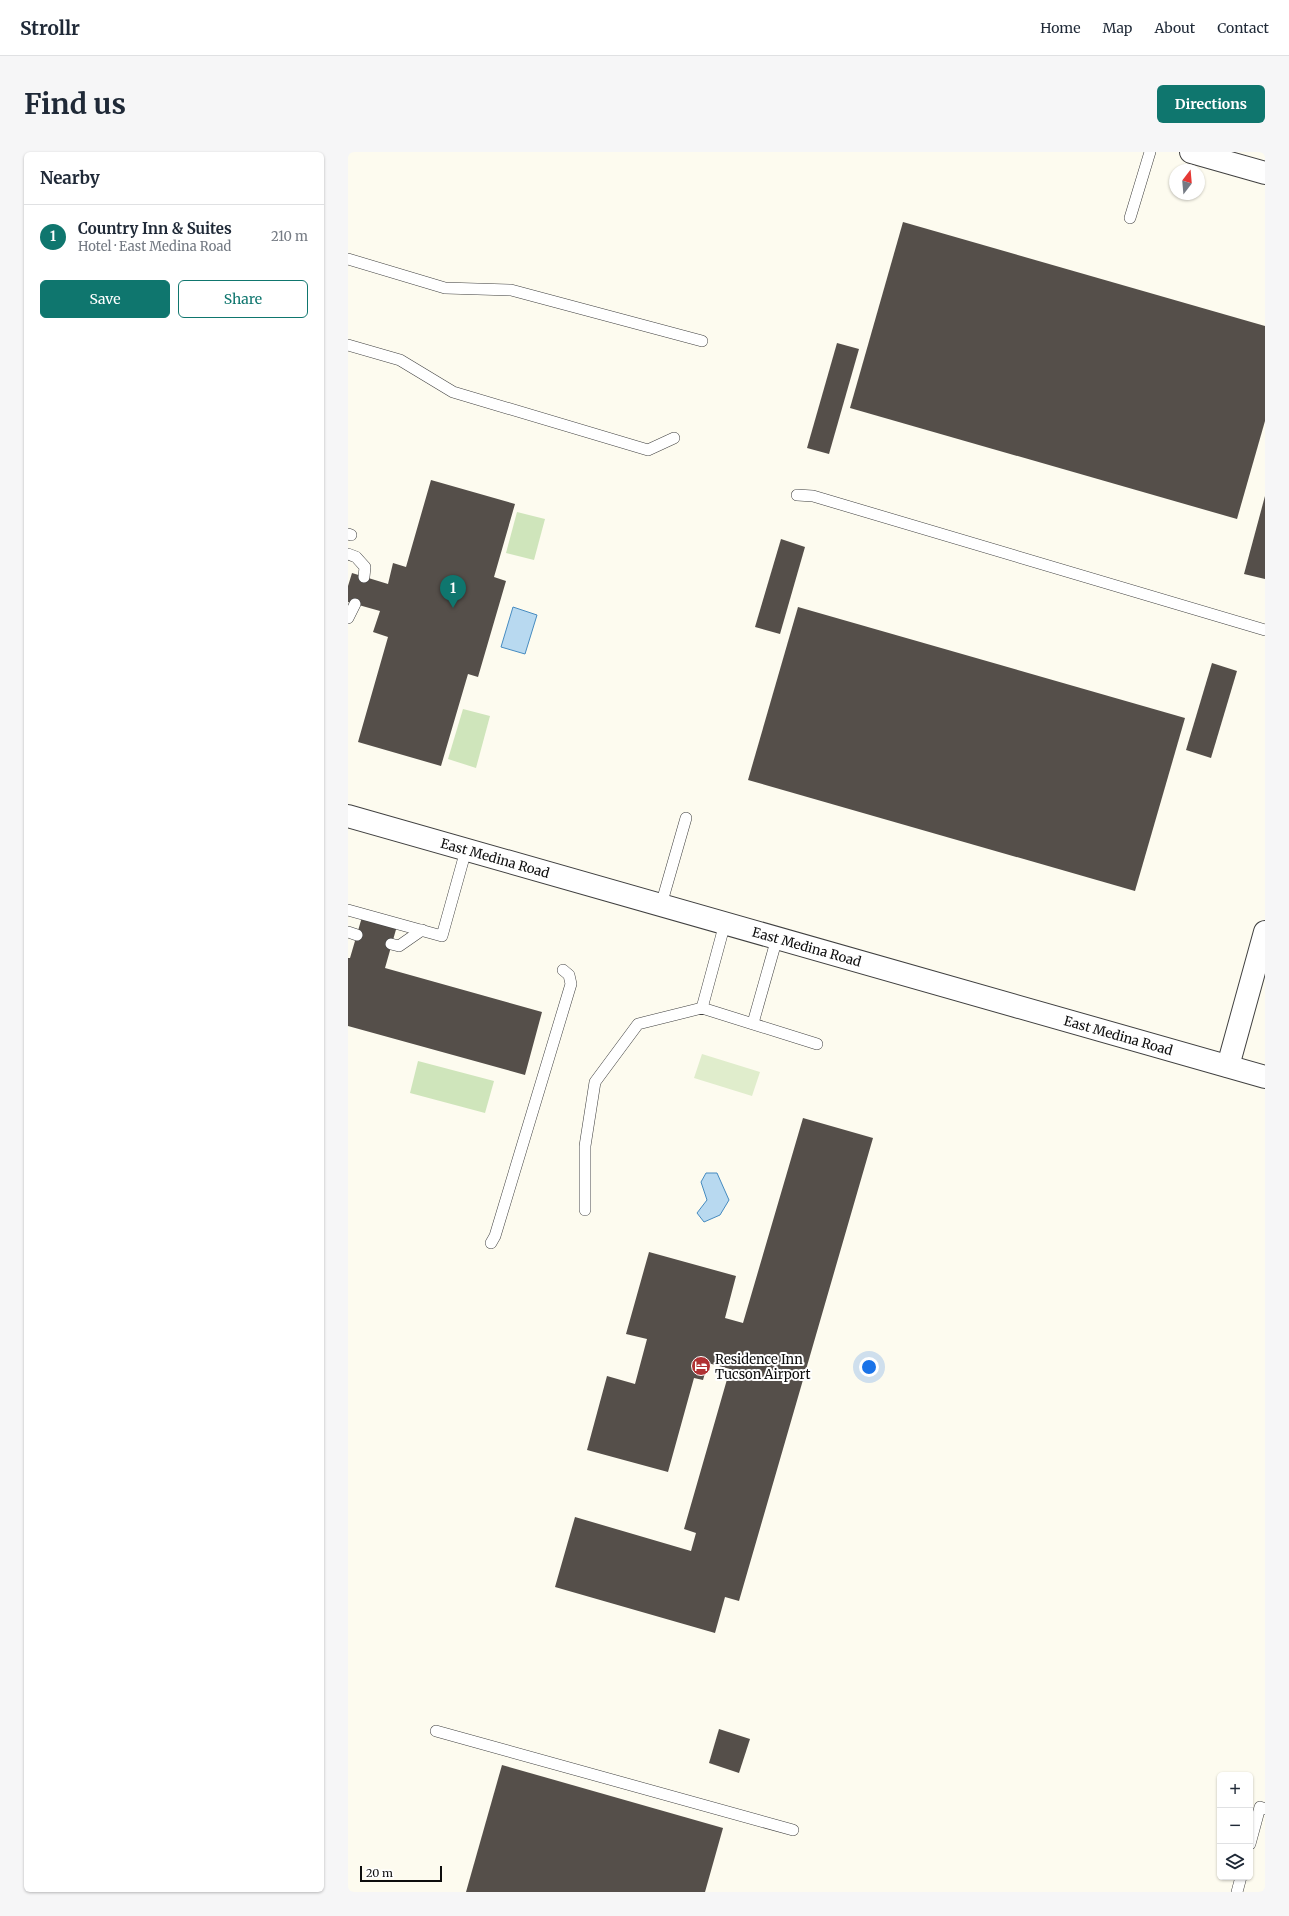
<!DOCTYPE html>
<meta charset="utf-8">
<style>
body{margin:0;font-family:Merriweather,serif;background:#f6f6f7;color:#1f2937}
.controls{position:absolute;right:12px;bottom:12px;display:grid;overflow:hidden;border-radius:6px;box-shadow:0 1px 3px #0004}
.controls button{width:36px;height:36px;display:grid;place-items:center;padding:0;border:0;border-bottom:1px solid #e0e1e3;background:#fff;color:#1f2937;font:20px sans-serif}
.compass{position:absolute;left:821px;top:12px;width:36px;height:36px;border-radius:50%;background:#fff;box-shadow:0 1px 3px #0004;rotate:16deg}
.scale{position:absolute;left:12px;bottom:10px;width:82px;box-sizing:border-box;padding-left:4px;border:2px solid #0d0d0d;border-top:0;font-size:11px;line-height:14px;white-space:nowrap;color:#0d0d0d;-webkit-text-stroke:3px #fff;paint-order:stroke}
.you{position:absolute;left:521px;top:1215px;width:14px;height:14px;margin:-10px;border:3px solid #fff;border-radius:50%;background:#1a73e8;box-shadow:0 0 0 6px #1a73e833}
.badge{display:grid;place-items:center;width:26px;height:26px;border-radius:50%;background:#0f766e;color:#fff;font-size:13px;font-weight:700}
.pin{position:absolute;translate:-50% -33px;filter:drop-shadow(0 1px 2px #0008)}
.pin::after{content:'';position:absolute;top:21px;width:14px;height:12px;background:inherit;clip-path:polygon(0 0,100% 0,50% 100%)}
.list{margin:0;padding:0;list-style:none}
h2{display:flex;justify-content:space-between;align-items:center;height:52px;margin:0;padding:0 16px;font-size:17px}
h2 small{font-size:13px;font-weight:400;color:#747a83}
.list li{display:grid;grid-template-columns:26px 1fr auto;gap:12px;align-items:center;box-sizing:border-box;height:64px;padding:0 16px;border-top:1px solid #e0e1e3}
.list b{display:block;font-size:15px;white-space:nowrap}
.list p{margin:0;font-size:13px;white-space:nowrap;color:#747a83}
.list em{font-size:13px;font-style:normal;color:#747a83}
.actions{display:flex;gap:8px;padding:12px 16px}
.actions a{flex:1;padding:9px 0;border:1px solid #0f766e;border-radius:6px;text-align:center;font-size:14px;color:#0f766e}
.actions .main{background:#0f766e;color:#fff}
.icon{flex:none;width:22px;height:22px;fill:none;stroke:currentColor;stroke-width:2;stroke-linecap:round;stroke-linejoin:round}
.map{position:relative;flex:none;width:917px;height:1740px;overflow:hidden;border-radius:6px}
header{display:flex;align-items:center;gap:24px;box-sizing:border-box;height:56px;padding:0 20px;background:#fff;border-bottom:1px solid #e0e1e3}
header strong{font-size:19px}
nav{display:flex;gap:22px;margin-inline-start:auto;font-size:14px}
.intro{display:flex;align-items:center;justify-content:space-between;box-sizing:border-box;height:96px;padding:0 24px}
h1{margin:0;font-size:28px}
.button{padding:10px 18px;border-radius:6px;background:#0f766e;color:#fff;font-size:14px;font-weight:700}
main{display:flex;gap:24px;padding:0 24px}
aside{flex:1;background:#fff;border-radius:6px;box-shadow:0 1px 3px #0004}
.map>svg:first-child{display:block}
.green{fill:#cfe5bb}
.pitch{fill:#e0edcc}
.water{fill:#b8d9f0;stroke:#468bc0}
.building{fill:#554f4a}
.lines{fill:none;stroke-linecap:round;stroke-linejoin:round}
.service-casing{stroke:#404040;stroke-width:12}
.minor-casing{stroke:#404040;stroke-width:24}
.service{stroke:#fff;stroke-width:11}
.minor{stroke:#fff;stroke-width:22}
.labels{text-anchor:middle;dominant-baseline:central;stroke-width:4;stroke-linejoin:round;paint-order:stroke}
.street-label{font-size:13px;fill:#0d0d0d;stroke:#fff}
.poi-label{font-size:13px;fill:#0d0d0d;stroke:#fff;text-anchor:start}
</style>
<header>
<strong>Strollr</strong>
<nav><a>Home</a><a>Map</a><a>About</a><a>Contact</a></nav>
</header>
<div class="intro"><h1>Find us</h1><a class="button">Directions</a></div>
<main>
<aside>
<h2>Nearby<small></small></h2>
<ul class="list">
<li><span class="badge">1</span><div><b>Country Inn &amp; Suites</b><p>Hotel · East Medina Road</p></div><em>210 m</em></li>
</ul>
<div class="actions"><a class="main">Save</a><a>Share</a></div>
</aside>
<div class="map">
<svg width="917" height="1740" viewBox="0 0 917 1740">
<rect width="100%" height="100%" fill="#fdfbef"/>
<g class="green">
<path d="M169,360L197,367L186,408L158,401Z"/>
<path d="M115,557L142,564L128,616L100,607Z"/>
<path d="M70,909L146,929L137,961L62,941Z"/>
</g>
<path class="pitch" d="M354,902L412,920L404,944L346,926Z"/>
<g class="water">
<path d="M165,455L189,463L177,502L153,495Z"/>
<path d="M358,1021H369L381,1048L372,1063L356,1070L349,1061L359,1048L353,1030Z"/>
</g>
<g class="building">
<path d="M555,70L917,174V269L889,367L502,256Z"/>
<path d="M489,191L511,197L481,302L459,296Z"/>
<path d="M83,328L167,352L146,425L158,429L130,525L120,522L93,614L10,590L40,485L25,480L32,459L0,450V434L4,421L40,432L45,411L58,415Z"/>
<path d="M917,344V427L896,422Z"/>
<path d="M433,387L457,395L432,482L407,475Z"/>
<path d="M450,455L837,566L787,739L400,628Z"/>
<path d="M864,511L889,519L863,606L838,598Z"/>
<path d="M14,765L49,774L37,816L194,860L177,923L0,874V806H2Z"/>
<path d="M455,966L525,986L391,1449L377,1445L367,1481L207,1435L227,1365L343,1399L348,1381L336,1377L382,1217L360,1211L355,1228L346,1226L320,1320L239,1298L259,1224L287,1232L299,1187L278,1182L301,1100L388,1124L377,1166L395,1171Z"/>
<path d="M371,1577L402,1587L391,1621L361,1611Z"/>
<path d="M154,1613L375,1676L357,1740H118Z"/>
</g>
<g class="lines">
<g class="service-casing">
<g id="service">
<path d="M782,66L802,0"/>
<path d="M0,107L97,136L163,138L354,189"/>
<path d="M0,193L52,208L105,240L300,298L326,286"/>
<path d="M449,343L465,344L917,478"/>
<path d="M0,382L3,383"/>
<path d="M0,402L8,405L17,415L16,425"/>
<path d="M0,466L7,452"/>
<path d="M313,753L338,666"/>
<path d="M0,758L94,784L118,698"/>
<path d="M0,780L9,783"/>
<path d="M43,792L51,794L74,778"/>
<path d="M354,856L377,771"/>
<path d="M405,871L429,786"/>
<path d="M237,1058V994L247,930L290,872L354,856L469,892"/>
<path d="M143,1091L147,1084L223,832L221,823L215,818"/>
<path d="M88,1579L445,1678"/>
<path d="M902,1692L912,1655L917,1657"/>
<path d="M889,1740L893,1725"/>
</g>
</g>
<g class="minor-casing">
<g id="minor">
<path d="M843,0L917,21"/>
<path id="s1" d="M0,664L917,925"/>
<path d="M880,914L917,780"/>
</g>
</g>
<use href="#service" class="service"/>
<use href="#minor" class="minor"/>
</g>
<defs>
<g id="hotel-disc" transform="scale(1)"><circle r="9.5" fill="#b03234" stroke="#fff"/><path d="M-6-4.5h1.5V1H6V5H4.5V3h-9V5H-6ZM-4 0a1.8 1.8 0 1 1 3.6 0ZM.5 0V-2.5h3Q6-2.5 6 0Z" fill="#fff"/></g>
</defs>
<g fill-rule="evenodd">
<use href="#hotel-disc" x="353" y="1214"/>
</g>
<g class="labels">
<g class="street-label">
<text stroke="none"><textPath href="#s1" startOffset="153">East Medina Road</textPath></text>
<text stroke="none"><textPath href="#s1" startOffset="477">East Medina Road</textPath></text>
<text stroke="none"><textPath href="#s1" startOffset="801">East Medina Road</textPath></text>
</g>
<g class="poi-label">
<text x="367" y="1207">Residence Inn<tspan x="367" dy="15">Tucson Airport</tspan></text>
</g>
</g>
</svg>
<div class="controls">
<button>+</button>
<button>−</button>
<button><svg class="icon" aria-label="layers" viewBox="0 0 24 24"><path d="M12 4l9 5-9 5-9-5zM3 14l9 5 9-5"/></svg></button>
</div>
<svg class="compass" viewBox="-18 -18 36 36"><path d="M0-13l5 13h-10z" fill="#e53935"/><path d="M0 13l5-13h-10z" fill="#747a83"/></svg>
<div class="scale">20 m</div>
<div class="you"></div>
<div class="pin badge" style="left:105px;top:456px">1</div>
</div>
</main>
